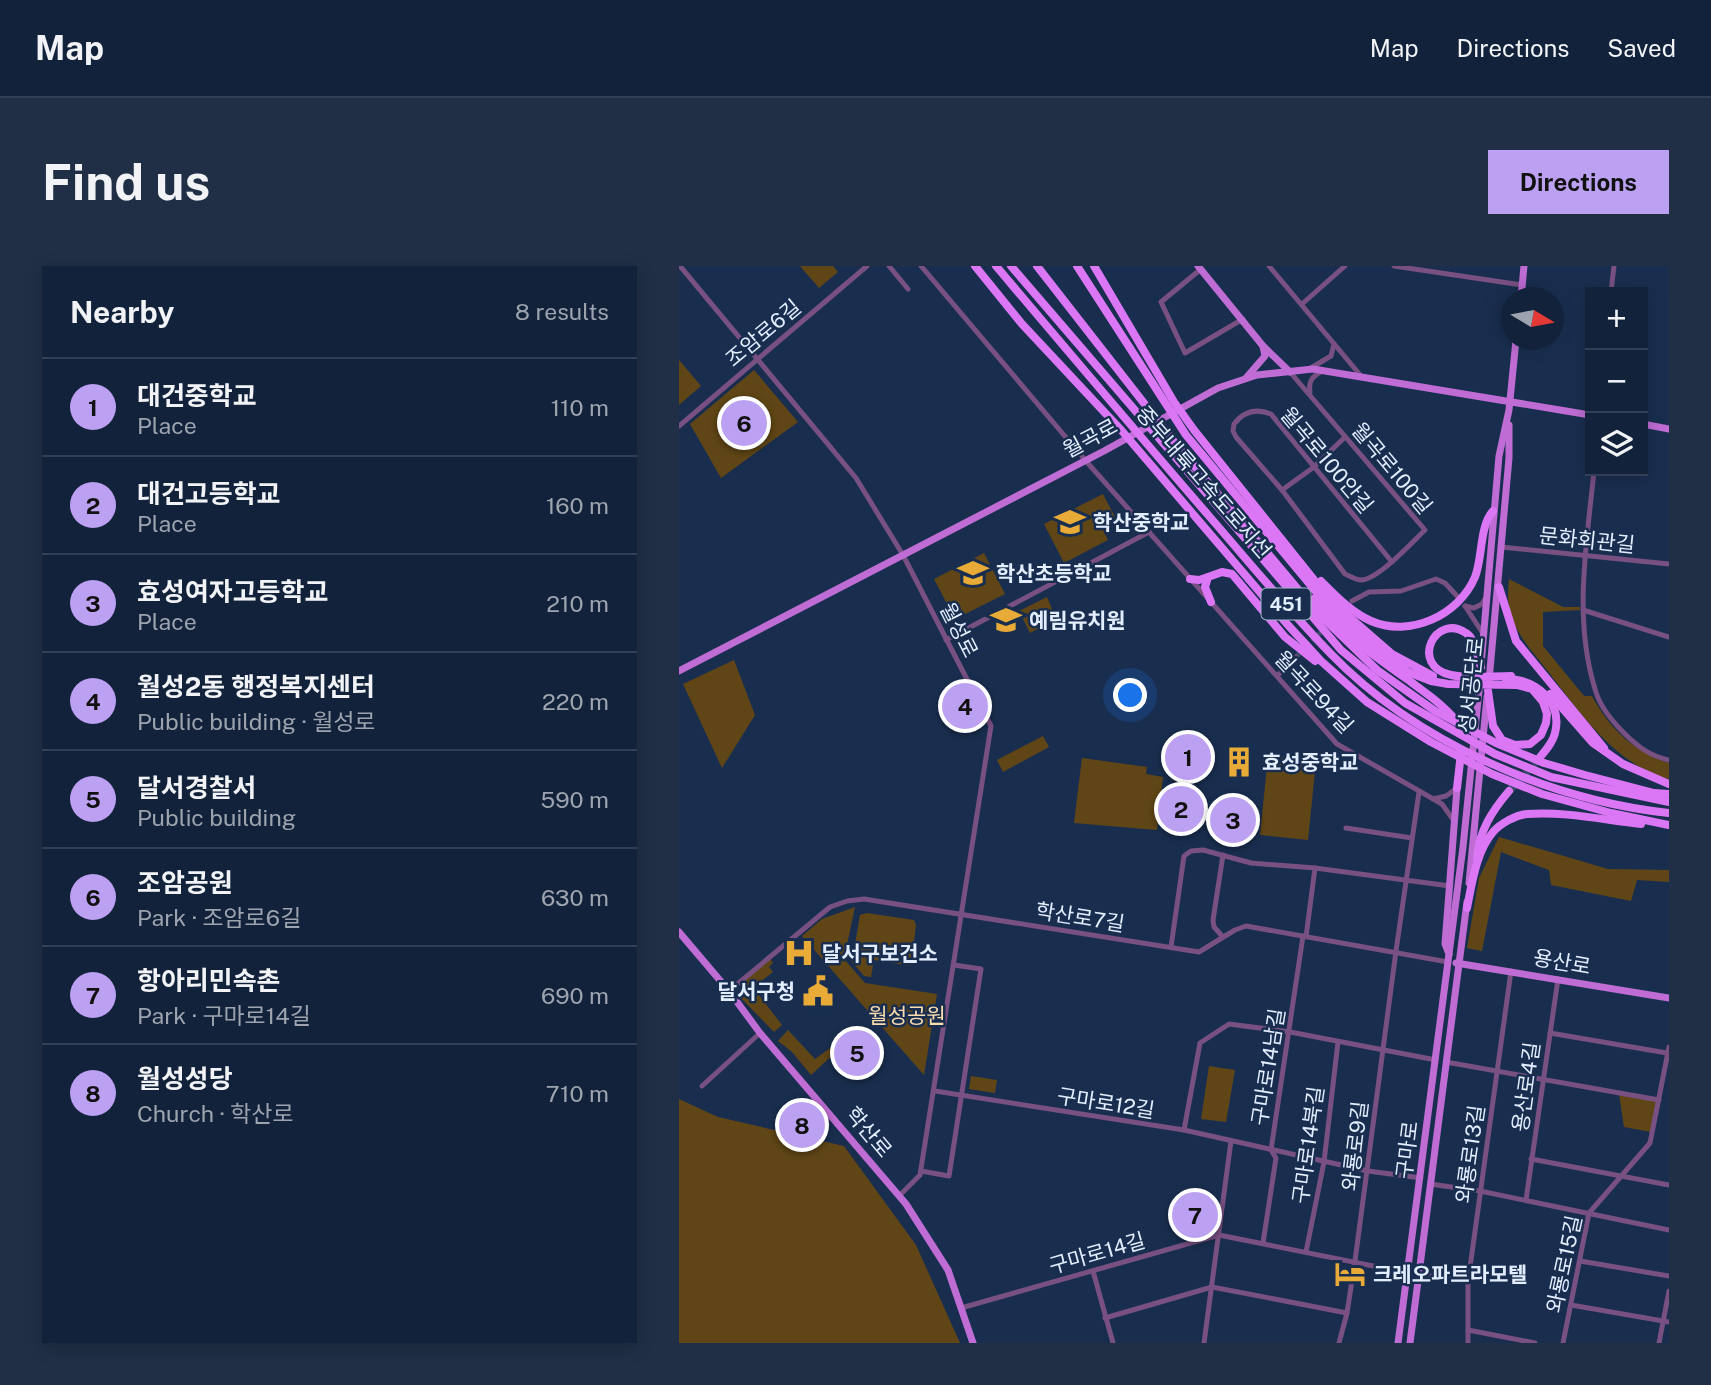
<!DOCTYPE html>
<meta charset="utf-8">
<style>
body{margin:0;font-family:"Public Sans","Noto Sans KR",sans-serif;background:#202f46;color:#f1f3f6}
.controls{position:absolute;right:21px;top:21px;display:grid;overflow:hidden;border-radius:0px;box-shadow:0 4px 18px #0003}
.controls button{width:63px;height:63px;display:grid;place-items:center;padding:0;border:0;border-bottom:2px solid #323f55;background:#13223b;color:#f1f3f6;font:35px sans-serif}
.compass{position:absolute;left:822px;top:21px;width:63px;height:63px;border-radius:50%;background:#13223b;box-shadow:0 4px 18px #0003;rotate:100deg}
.you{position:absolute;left:452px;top:430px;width:24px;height:24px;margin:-18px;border:5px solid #fff;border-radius:50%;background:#1a73e8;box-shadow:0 0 0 10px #1a73e833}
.badge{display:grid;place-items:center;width:46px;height:46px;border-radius:50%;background:#bca0f2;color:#111;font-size:23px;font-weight:700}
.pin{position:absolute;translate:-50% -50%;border:4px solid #fff;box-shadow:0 2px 7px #0006}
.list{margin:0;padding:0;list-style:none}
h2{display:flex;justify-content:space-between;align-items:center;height:91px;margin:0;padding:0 28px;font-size:30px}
h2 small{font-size:23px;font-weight:400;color:#9da4af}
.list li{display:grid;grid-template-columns:46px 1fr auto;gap:21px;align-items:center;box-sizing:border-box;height:98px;padding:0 28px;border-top:2px solid #323f55}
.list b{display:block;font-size:26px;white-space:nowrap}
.list p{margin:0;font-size:23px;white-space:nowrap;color:#9da4af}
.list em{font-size:23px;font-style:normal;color:#9da4af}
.icon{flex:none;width:38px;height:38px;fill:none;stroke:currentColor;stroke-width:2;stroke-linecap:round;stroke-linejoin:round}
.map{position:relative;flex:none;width:990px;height:1077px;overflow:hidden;border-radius:0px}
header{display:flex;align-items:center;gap:42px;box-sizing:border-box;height:98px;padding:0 35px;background:#13223b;border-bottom:2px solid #323f55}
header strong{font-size:33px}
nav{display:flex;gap:38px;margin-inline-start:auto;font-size:24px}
.intro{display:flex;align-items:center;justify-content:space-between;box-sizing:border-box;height:168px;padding:0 42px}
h1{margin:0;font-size:49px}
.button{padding:18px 32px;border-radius:0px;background:#bca0f2;color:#111;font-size:24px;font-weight:700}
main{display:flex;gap:42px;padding:0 42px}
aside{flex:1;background:#13223b;border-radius:0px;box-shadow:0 4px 18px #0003}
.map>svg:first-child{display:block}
.green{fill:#604616}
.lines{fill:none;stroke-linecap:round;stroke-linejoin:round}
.minor-tunnel{stroke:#374b69;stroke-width:5;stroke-dasharray:5 2.5;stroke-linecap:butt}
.highway-tunnel{stroke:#374b69;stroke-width:8;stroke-dasharray:8 4;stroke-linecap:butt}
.minor{stroke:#785082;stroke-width:5}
.major{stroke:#bf6dd4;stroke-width:7}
.highway{stroke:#db77f4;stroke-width:8}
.labels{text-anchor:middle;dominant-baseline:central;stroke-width:5;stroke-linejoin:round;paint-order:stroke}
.shield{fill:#192e4f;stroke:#a6b4ca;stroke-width:2}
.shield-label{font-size:19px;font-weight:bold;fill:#e2edff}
.street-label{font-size:21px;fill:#e2edff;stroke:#192e4f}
.poi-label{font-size:21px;font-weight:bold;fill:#e2edff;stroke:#192e4f;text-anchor:start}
.park-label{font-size:21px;fill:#f9ddaf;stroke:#192e4f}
</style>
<header>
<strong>Map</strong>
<nav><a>Map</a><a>Directions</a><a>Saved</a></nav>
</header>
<div class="intro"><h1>Find us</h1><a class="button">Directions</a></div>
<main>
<aside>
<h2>Nearby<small>8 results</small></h2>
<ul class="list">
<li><span class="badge">1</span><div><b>대건중학교</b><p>Place</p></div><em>110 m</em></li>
<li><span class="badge">2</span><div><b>대건고등학교</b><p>Place</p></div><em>160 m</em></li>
<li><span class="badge">3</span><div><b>효성여자고등학교</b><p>Place</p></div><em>210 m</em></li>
<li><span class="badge">4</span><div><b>월성2동 행정복지센터</b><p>Public building · 월성로</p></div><em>220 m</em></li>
<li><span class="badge">5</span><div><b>달서경찰서</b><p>Public building</p></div><em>590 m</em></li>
<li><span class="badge">6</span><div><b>조암공원</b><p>Park · 조암로6길</p></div><em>630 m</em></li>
<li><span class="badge">7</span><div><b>항아리민속촌</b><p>Park · 구마로14길</p></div><em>690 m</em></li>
<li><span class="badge">8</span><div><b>월성성당</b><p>Church · 학산로</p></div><em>710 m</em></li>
</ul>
</aside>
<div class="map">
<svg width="990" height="1077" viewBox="0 0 990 1077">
<rect width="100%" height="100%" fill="#192e4f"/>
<g class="green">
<path d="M121,0H154L159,6L140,22Z"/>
<path d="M0,94L22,120L0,139Z"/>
<path d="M75,104L119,156L42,212L11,158Z"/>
<path d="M424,228L438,255L423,262L429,274L385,297L365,258Z"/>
<path d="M305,287L326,328L276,353L255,313Z"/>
<path d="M830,313L884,341H901V344L864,346V380L905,430H913C931,463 954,485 990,497V513C937,499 903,449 871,408C857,390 840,372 832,350C828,339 829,325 830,313Z"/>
<path d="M368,331L377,353L351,367L340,345Z"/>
<path d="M55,394L76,449L43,502L4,418Z"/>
<path d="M364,470L370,481L324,506L318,494Z"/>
<path d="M589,490L637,495L629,574L581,569Z"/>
<path d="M403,492L468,501L467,508L484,511L478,564L395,557Z"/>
<path d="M820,571L929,603L990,604V616L958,614L952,635L872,619L870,604L822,586L803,685L788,682L800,612Z"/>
<path d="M176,641L165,693L186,717L258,728L245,809L123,670L143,653Z"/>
<path d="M188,647L235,654L237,659L232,700L195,694L192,711L185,710L173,696L181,649Z"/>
<path d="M91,692L94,697L90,701L94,706L76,720V724L103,759L95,766L62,732C56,715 80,702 91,692Z"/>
<path d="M109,764L136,793L154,780L158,785L132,809L113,786L99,775Z"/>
<path d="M530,800L556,804L547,856L522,853Z"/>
<path d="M292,810L318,814L316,827L290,823Z"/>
<path d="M940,828L978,835L972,866L945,861Z"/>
<path d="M0,833L39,851L165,880L237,979L281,1077H0Z"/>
</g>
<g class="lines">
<path class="minor-tunnel" d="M617,391L647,361"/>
<path class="highway-tunnel" d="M830,525L861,491"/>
<g class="minor">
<path d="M1,0L177,212L224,289L312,460L241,909L221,929"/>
<path d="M210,0L229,23"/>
<path d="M242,0L406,194L658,478L763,538L775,555"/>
<path d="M590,0L682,110"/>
<path d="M715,0L843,19"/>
<path d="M522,3L482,36L506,87L564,53"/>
<path d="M932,26L935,0"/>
<path d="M623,38L666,0"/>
<path d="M630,103L652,90L655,78"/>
<path d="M611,106L746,264C733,276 699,314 682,314C677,314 671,310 666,308L603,224L557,171L554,165L555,158C565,145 577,142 592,148L713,296"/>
<path d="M631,126C629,115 634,110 643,105"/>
<path d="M0,160L188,0"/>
<path d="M915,205C908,276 894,352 916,423C920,439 933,455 945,467C959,481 971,490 990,494"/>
<path d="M603,224L635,201L666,171"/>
<path d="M822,281L990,298"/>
<path d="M673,335L690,326L722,325L757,313L766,317L778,330"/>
<path d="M786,340L805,369"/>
<path d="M786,340L795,342L803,338L806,333"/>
<path d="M904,344L990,371"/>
<path d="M267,374L470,266"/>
<path d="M598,410L617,391"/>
<path d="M754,533L767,530L778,522"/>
<path d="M667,562L733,572"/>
<path d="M544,589L534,654L535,661L544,671"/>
<path d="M636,602L771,620"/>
<path d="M492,681L505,590L512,585L524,584L572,597L636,602L627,671"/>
<path d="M50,725L151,641L168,635L185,633L520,686L556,664L567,660L769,696"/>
<path d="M871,767L988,787"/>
<path d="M767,796L980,834"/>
<path d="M23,820L81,767"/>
<path d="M256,825L505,864L689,905L742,912"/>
<path d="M505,864L521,777L550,758L611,766L757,794"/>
<path d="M852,893L990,919"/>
<path d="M242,905L270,910L302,703L275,699"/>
<path d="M751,918L801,925L990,964"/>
<path d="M847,934L879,713"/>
<path d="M584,977L597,892L592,884L624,670"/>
<path d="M627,986L645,896L659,776"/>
<path d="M901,995L990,1010"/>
<path d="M414,1005L434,1077"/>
<path d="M740,1008L789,1016"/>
<path d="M892,1039L990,1056"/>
<path d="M282,1042L540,969L729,1007"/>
<path d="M426,1052L533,1021L668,1047"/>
<path d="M789,1064L856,1077"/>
<path d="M525,1077L552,875"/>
<path d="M660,1077L668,1047L676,995L717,685L740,526"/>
<path d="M789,1077V1016L832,705"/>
<path d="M884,1077L910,947L971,877L990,781"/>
<path d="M980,1077L990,1025"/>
</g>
<g class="major">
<path d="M519,0L584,80L611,106"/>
<path d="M842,32L845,0"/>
<path d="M567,112L586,90L584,80"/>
<path d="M964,158L990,163"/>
<path d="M802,399L820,190L830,144L837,74"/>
<path d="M0,405L425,185L539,122L578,109L634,103L911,149"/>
<path d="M810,415L830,192V159"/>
<path d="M790,617L808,431"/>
<path d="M0,666L50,725L81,767L227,938L269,1004L294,1077"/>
<path d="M770,688L766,678L778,522"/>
<path d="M777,697L990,732"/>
<path d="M719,1077L784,581L801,415"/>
<path d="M731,1077L788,636"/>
</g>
<g class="highway">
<path d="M296,0L343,58L443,165L608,358L642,395L688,436L752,476L813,508L863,528L932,547L990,559"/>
<path d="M317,0C388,84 458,167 530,250C570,296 609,344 652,388C737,476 870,534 990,547"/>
<path d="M332,0L662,384L726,437L816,488L872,511L990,536"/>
<path d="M358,0L496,177L638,346L698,404L756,445L817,477L865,497L906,509L975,527L990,528"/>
<path d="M398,0L507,169L648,339L681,370L729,406L752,415L769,418L838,419L853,423L864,436L868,448L867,457L862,469L851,478L836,479L823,474L814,460L809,425"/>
<path d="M415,0L495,136L515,164L652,335L713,388L754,410"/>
<path d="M511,313L520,314L529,311"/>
<path d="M642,315C657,330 672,346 692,355C731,372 780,349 796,311C804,291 800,261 814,245"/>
<path d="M820,321L837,375L925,482"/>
<path d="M636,332C660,366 698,392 732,416C749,429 759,434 774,451"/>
<path d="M532,336L526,321L529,311L543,306L553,308L606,371L636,395"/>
<path d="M802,401C797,390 797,373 787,367C756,346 730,400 772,409C791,413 813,410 832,410"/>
<path d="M827,413C856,413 884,435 876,467C874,476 867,484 861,491"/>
<path d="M871,428L914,477L944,498L990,518"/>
<path d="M778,522L782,487"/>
<path d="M798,592C800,565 813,545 830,525"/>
<path d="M788,642C793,617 797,586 814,566C822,557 837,549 848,548C885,545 925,554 962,558"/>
</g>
</g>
<defs>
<g id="school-bare" transform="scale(2.415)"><path d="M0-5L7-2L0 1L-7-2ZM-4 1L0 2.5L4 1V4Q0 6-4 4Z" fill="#e8ab37" stroke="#192e4f" stroke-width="2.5" paint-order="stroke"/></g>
<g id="building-bare" transform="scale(2.415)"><path d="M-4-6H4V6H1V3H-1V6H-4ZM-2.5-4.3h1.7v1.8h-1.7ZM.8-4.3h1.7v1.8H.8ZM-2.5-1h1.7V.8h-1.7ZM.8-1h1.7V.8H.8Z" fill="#e8ab37" stroke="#192e4f" stroke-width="2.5" paint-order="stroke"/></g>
<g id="hospital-bare" transform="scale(2.415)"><path d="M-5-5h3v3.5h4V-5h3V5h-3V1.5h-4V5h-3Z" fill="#e8ab37" stroke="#192e4f" stroke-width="2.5" paint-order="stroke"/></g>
<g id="civic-bare" transform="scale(2.415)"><path d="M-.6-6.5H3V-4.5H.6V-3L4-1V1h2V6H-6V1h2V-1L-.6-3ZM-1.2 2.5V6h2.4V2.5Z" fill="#e8ab37" stroke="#192e4f" stroke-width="2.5" paint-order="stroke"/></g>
<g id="hotel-bare" transform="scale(2.415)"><path d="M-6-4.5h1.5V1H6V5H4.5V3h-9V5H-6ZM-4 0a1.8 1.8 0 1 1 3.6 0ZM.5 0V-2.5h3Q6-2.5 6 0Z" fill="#e8ab37" stroke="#192e4f" stroke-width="2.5" paint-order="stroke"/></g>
</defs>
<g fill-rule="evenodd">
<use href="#school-bare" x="391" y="256"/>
<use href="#school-bare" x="294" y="307"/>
<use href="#school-bare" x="327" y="354"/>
<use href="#building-bare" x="560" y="496"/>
<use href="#hospital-bare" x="120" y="687"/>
<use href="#civic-bare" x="139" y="725"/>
<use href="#hotel-bare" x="671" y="1008"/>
</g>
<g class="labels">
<rect class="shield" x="582.5" y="322.5" width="49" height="31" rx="5"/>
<g class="shield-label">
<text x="607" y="338">451</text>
</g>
<g class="street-label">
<text transform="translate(84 67) rotate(-40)">조암로6길</text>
<text transform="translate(411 172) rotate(-28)">월곡로</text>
<text transform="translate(648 194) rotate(50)">월곡로100안길</text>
<text transform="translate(713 202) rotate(50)">월곡로100길</text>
<text transform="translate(525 216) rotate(49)">중부내륙고속도로지선</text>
<text transform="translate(908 274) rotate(6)">문화회관길</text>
<text transform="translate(280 364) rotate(63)">월성로</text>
<text transform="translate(792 419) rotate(-84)">성서공단로</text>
<text transform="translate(635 426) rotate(47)">월곡로94길</text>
<text transform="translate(401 651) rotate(9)">학산로7길</text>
<text transform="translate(883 696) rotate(10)">용산로</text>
<text transform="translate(589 801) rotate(-81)">구마로14남길</text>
<text transform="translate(847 821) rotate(-82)">용산로4길</text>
<text transform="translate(427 837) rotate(9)">구마로12길</text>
<text transform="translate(190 866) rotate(50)">학산로</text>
<text transform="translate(629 879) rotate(-82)">구마로14북길</text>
<text transform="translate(676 880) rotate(-83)">와룡로9길</text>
<text transform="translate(728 884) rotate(-83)">구마로</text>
<text transform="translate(791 888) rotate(-82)">와룡로13길</text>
<text transform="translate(418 987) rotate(-16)">구마로14길</text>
<text transform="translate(885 998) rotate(-78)">와룡로15길</text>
</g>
<g class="poi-label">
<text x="414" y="256">학산중학교</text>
<text x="317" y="307">학산초등학교</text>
<text x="350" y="354">예림유치원</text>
<text x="583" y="496">효성중학교</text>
<text x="143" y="687">달서구보건소</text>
<text x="116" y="725" text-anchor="end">달서구청</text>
<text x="694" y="1008">크레오파트라모텔</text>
</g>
<g class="park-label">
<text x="228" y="749">월성공원</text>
</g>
</g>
</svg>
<div class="controls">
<button>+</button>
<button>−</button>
<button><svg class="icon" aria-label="layers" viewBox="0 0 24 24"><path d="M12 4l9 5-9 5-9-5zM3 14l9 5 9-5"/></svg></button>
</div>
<svg class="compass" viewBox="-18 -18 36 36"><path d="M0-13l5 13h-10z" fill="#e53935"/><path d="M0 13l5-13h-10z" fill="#9da4af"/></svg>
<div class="you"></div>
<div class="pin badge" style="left:509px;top:491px">1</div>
<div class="pin badge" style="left:502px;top:543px">2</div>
<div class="pin badge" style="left:554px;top:554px">3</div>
<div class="pin badge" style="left:286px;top:440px">4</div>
<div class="pin badge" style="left:178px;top:787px">5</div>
<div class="pin badge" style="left:65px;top:157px">6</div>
<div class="pin badge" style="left:516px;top:949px">7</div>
<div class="pin badge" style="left:123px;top:859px">8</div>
</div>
</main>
